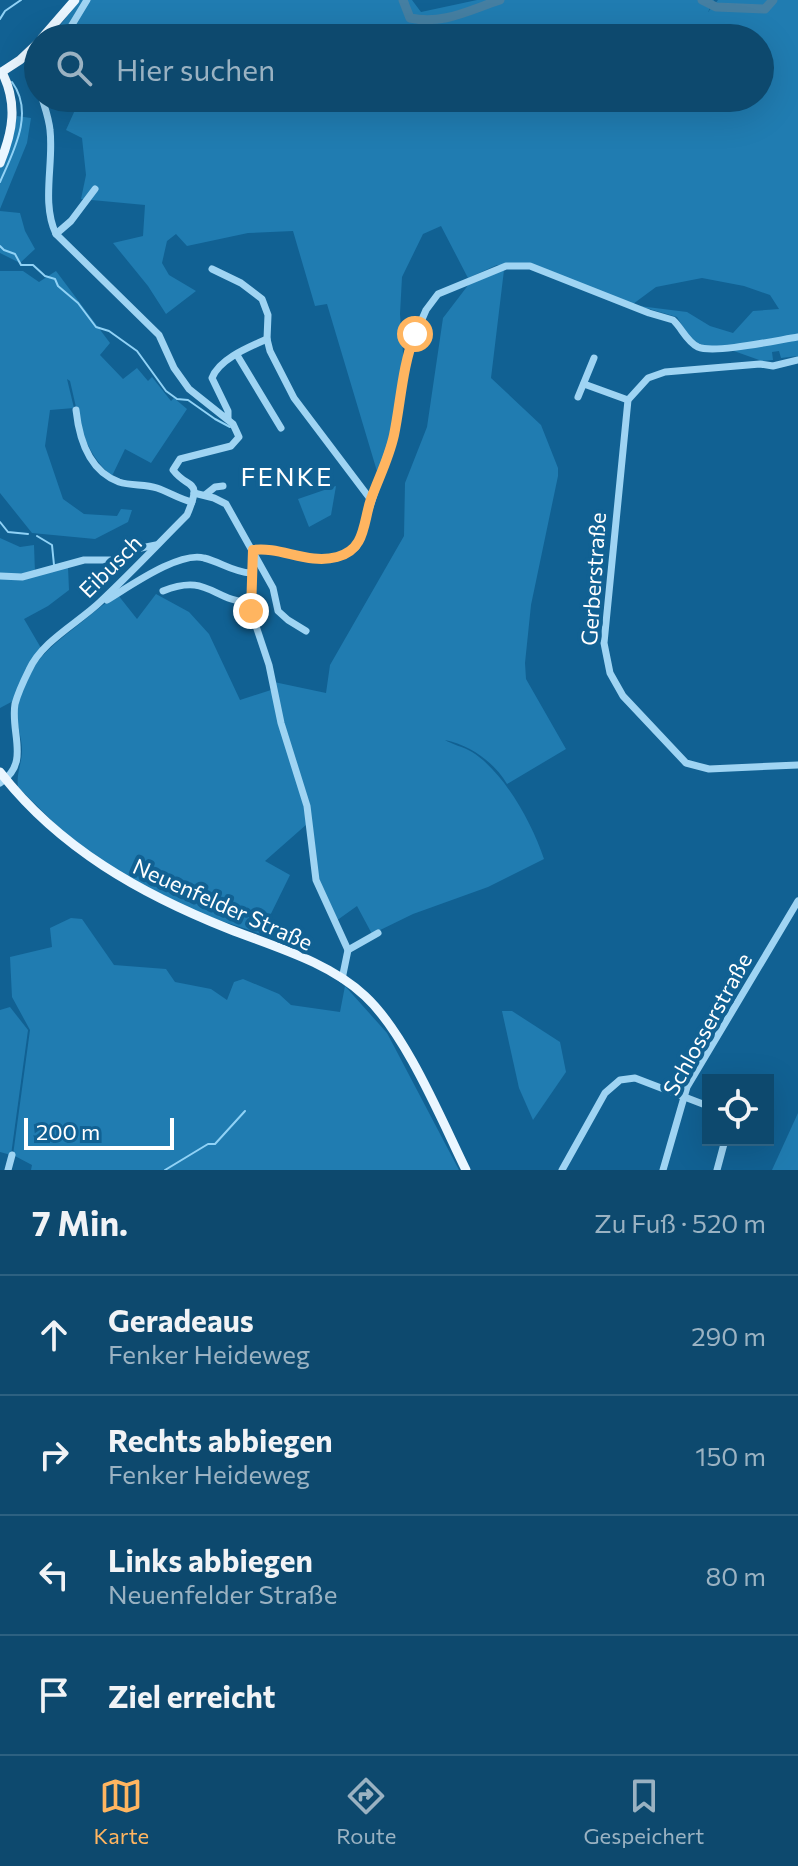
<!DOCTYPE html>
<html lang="de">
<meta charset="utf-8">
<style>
body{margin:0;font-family:Commissioner,sans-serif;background:#165073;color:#f1f3f6}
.controls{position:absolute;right:24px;bottom:24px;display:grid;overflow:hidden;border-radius:0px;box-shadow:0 8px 32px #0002}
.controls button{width:72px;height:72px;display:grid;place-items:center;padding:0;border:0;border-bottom:2px solid #2d6181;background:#0d496e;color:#f1f3f6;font:40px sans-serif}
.scale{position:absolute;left:24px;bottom:20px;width:150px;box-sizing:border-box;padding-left:8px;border:4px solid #fff;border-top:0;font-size:22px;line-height:28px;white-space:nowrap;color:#fff;-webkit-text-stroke:6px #116193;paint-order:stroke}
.stop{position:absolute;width:24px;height:24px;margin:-18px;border:6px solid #ffb560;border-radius:50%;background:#fff}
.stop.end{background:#ffb560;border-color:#fff;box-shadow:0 2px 8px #0008}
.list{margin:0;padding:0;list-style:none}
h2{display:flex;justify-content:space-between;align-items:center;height:104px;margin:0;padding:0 32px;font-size:34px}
h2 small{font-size:26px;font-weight:400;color:#9ab2c2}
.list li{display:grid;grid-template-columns:52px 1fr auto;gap:24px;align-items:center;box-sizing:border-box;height:120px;padding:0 32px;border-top:2px solid #2d6181}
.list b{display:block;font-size:30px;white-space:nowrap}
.list p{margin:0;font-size:26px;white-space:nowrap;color:#9ab2c2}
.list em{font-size:26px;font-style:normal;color:#9ab2c2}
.icon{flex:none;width:44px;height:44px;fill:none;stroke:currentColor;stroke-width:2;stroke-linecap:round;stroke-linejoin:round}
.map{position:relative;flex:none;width:798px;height:1170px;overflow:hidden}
.search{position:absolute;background:#0d496e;box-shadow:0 8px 32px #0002;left:24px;right:24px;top:24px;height:88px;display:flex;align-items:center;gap:20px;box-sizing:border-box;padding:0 28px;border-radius:44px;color:#9ab2c2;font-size:30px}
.sheet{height:584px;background:#0d496e}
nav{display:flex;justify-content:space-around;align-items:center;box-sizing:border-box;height:112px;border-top:2px solid #2d6181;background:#0d496e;font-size:22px;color:#9ab2c2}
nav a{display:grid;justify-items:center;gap:4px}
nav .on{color:#ffb560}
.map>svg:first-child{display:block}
.green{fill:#207cb1}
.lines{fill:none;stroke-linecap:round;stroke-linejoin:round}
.stream{stroke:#90d2f6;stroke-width:2}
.river{stroke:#457fa2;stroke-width:9}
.minor{stroke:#9fd4f3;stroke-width:7}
.major{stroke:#eaf6ff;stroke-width:9}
.route{stroke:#ffb560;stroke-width:10}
.labels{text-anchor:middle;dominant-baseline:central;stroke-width:8;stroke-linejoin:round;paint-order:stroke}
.street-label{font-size:22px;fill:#fff;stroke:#116193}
.quarter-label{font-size:26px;letter-spacing:2px;fill:#fff;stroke:#116193}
</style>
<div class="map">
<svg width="798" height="1170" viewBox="0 0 798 1170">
<rect width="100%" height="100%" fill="#116193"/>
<g class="green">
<path d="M80,0H412L421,12L477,0H714L708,12L718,0H798V335C778,338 718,352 702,345C689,340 684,328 677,317L639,306L687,312L710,326L733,333L753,311L779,309L770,295L744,286L702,278L656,287L633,304L530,265H497L468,278L441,226L423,234L402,277L400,314L404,366L394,427L379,478L327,304L315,306L293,231L248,233L187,246L176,234L167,241L162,263L169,275L196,291L166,314L148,286L113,243L143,236L145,205L81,199L86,175L82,138L66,130L75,110L58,101L60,98H760V38H69L58,28Z"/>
<path d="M17,116L31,118L27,143L0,209V167L13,135Z"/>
<path d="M0,211L20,213L25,231L35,249L20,263L0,253Z"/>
<path d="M504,270L491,378L541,425L558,468V476L531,605L525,663L526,679L566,749L507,784C494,762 470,745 445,740C451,744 464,747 472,752C504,772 532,823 544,859L488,887L413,914L372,934L357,906L336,921L318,882L311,815L277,705L274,682L326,693L330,665L404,536L405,483L427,427L443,318L469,284Z"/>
<path d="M0,271H23L39,282L56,271L110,343L100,355L123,379L137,368L148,381L152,377L171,401L174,398L187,409L151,463L125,449L112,476C82,451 79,418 70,381L67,379L74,408L50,410L45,446L63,499L84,514L117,516L121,509L132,510L128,522L95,539L32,533L0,493Z"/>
<path d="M798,339V356L781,358L779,351L772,352L773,360L762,361L731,350Z"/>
<path d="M336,486L331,515L309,527L298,499Z"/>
<path d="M0,538L20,547L34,545L35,573L0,575Z"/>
<path d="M68,567L69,590L48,606L24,619L41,648L15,700L0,708V577Z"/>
<path d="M156,594L189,612L209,634L240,700L271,690L302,796L307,824L265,861L290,875L261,934C215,919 167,903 125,878C84,854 51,820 18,787C16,774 22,763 22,750C22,735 15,723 17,707C22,669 50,647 78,625C92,614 103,604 118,595L137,619Z"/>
<path d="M71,918L82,919L114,965L166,969L175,982L211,989L227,1000L234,982L243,979L279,994L291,1005L340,1012L345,986L387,1033L459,1170H31L32,1165L13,1155L30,1030L12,997L10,957L52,947L50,928Z"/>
<path d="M10,1007L28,1030L11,1155L0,1152V1010Z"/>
<path d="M502,1011H512L560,1042L566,1072L533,1120L519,1088Z"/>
<path d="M798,1113V1170H772Z"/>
</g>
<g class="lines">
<g class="stream">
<path d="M0,19L5,11L21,0"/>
<path d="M0,182C13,152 35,113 12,82"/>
<path d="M0,246L4,250L15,254L21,265H33L45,276L55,279L58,286L78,303L96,327L109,331L137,351L166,391L177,399L188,400L215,419L230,427"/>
<path d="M0,522L8,532L28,534"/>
<path d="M37,536L52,545L54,565"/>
<path d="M165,1170L208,1144H215L245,1111"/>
</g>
<g class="river">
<path d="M403,0L410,18C444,25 469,10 500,0"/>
<path d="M702,0L716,7L765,9L773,0"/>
</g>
<g class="minor">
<path d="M64,38L87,0"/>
<path d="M38,79V83"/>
<path d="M56,234L71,221L95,189"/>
<path d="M212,269L241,283L262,299L268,315L267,339L270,351L294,398L371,500"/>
<path d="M237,355L281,428"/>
<path d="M798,360L773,366L760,364L665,372L648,378L628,400L604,643L610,673L623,696L686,763L709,769L798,765"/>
<path d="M584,384L628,400"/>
<path d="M578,397L594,358"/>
<path d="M76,410C79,438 89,471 119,482C131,486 145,484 157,488C169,492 179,499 192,502"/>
<path d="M228,418V411L212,378C219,359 249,347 267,339"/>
<path d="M194,493L214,498L226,504L273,588L278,611L288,620L306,631"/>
<path d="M205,495L215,487L223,486"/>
<path d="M253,550C287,545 327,576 357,546L393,437L408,352L426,310L438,294L506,266H530L649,313L673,320C682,328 686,341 698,347C714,354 778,340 798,337"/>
<path d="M253,550L251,611L269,665L281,723L307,806L316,880L348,950L342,979"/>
<path d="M0,576L22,577L84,560H112L136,549L156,545"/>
<path d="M163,591C208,573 211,600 251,603"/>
<path d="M107,600C129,587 179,551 204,558C221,562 232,572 251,573"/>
<path d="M0,783C31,763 10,733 15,704C18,693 24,680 29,670C42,641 78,623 100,602C130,574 158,544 187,515C203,477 189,491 173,470L180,459L231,446L239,437L233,424L189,389L174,368L159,335L56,234C41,203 54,163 50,130C49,119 45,108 42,98"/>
<path d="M348,950L378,933"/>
<path d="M8,1170L12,1155"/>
<path d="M562,1170L605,1093L620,1080L635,1078L708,1106"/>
<path d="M663,1170L687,1087L798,901"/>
<path d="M717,1170L725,1140"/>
</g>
<g class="major">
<path d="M42,38L75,0"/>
<path d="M0,73L20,60L38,43"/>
<path d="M0,163C13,131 18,104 2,72"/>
<path d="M0,772C59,848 141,894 229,929C275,947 329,962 365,996C406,1034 441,1119 466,1170"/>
</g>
</g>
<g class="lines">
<path class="route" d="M251,611L253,550C280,546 308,565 337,557C366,550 363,522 371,499C379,477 389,458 394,435C401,401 402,367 415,334"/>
</g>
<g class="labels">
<g class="street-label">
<text transform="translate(110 566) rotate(-45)">Eibusch</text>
<text transform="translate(593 579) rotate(-86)">Gerberstraße</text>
<text transform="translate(223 904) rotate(24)">Neuenfelder Straße</text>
<text transform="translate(707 1024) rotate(-61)">Schlosserstraße</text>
</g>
<g class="quarter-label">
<text x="287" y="475">FENKE</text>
</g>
</g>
</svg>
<div class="controls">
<button><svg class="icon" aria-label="locate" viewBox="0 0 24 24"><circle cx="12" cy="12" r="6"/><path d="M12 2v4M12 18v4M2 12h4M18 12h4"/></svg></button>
</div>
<div class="scale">200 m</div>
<div class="stop" style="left:415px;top:334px"></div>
<div class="stop end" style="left:251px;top:611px"></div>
<div class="search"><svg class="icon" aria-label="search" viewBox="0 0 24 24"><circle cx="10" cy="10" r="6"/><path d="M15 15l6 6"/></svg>Hier suchen</div>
</div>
<section class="sheet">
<h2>7 Min.<small>Zu Fuß · 520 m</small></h2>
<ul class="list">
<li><svg class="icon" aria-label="ahead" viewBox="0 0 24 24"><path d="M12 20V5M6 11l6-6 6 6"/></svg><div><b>Geradeaus</b><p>Fenker Heideweg</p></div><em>290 m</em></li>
<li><svg class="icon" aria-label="right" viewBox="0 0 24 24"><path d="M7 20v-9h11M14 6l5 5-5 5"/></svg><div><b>Rechts abbiegen</b><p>Fenker Heideweg</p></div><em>150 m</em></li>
<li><svg class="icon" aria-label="left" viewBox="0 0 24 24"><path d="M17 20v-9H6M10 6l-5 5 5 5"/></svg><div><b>Links abbiegen</b><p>Neuenfelder Straße</p></div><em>80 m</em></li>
<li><svg class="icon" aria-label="arrive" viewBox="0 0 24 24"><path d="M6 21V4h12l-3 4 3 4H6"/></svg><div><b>Ziel erreicht</b></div></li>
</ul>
</section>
<nav>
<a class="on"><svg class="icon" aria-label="map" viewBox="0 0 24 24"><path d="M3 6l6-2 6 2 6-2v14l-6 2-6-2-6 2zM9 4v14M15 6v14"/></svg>Karte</a>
<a><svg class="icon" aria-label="directions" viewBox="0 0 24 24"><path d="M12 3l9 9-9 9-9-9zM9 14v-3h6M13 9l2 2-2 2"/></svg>Route</a>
<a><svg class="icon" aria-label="saved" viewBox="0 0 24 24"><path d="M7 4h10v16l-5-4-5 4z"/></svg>Gespeichert</a>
</nav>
